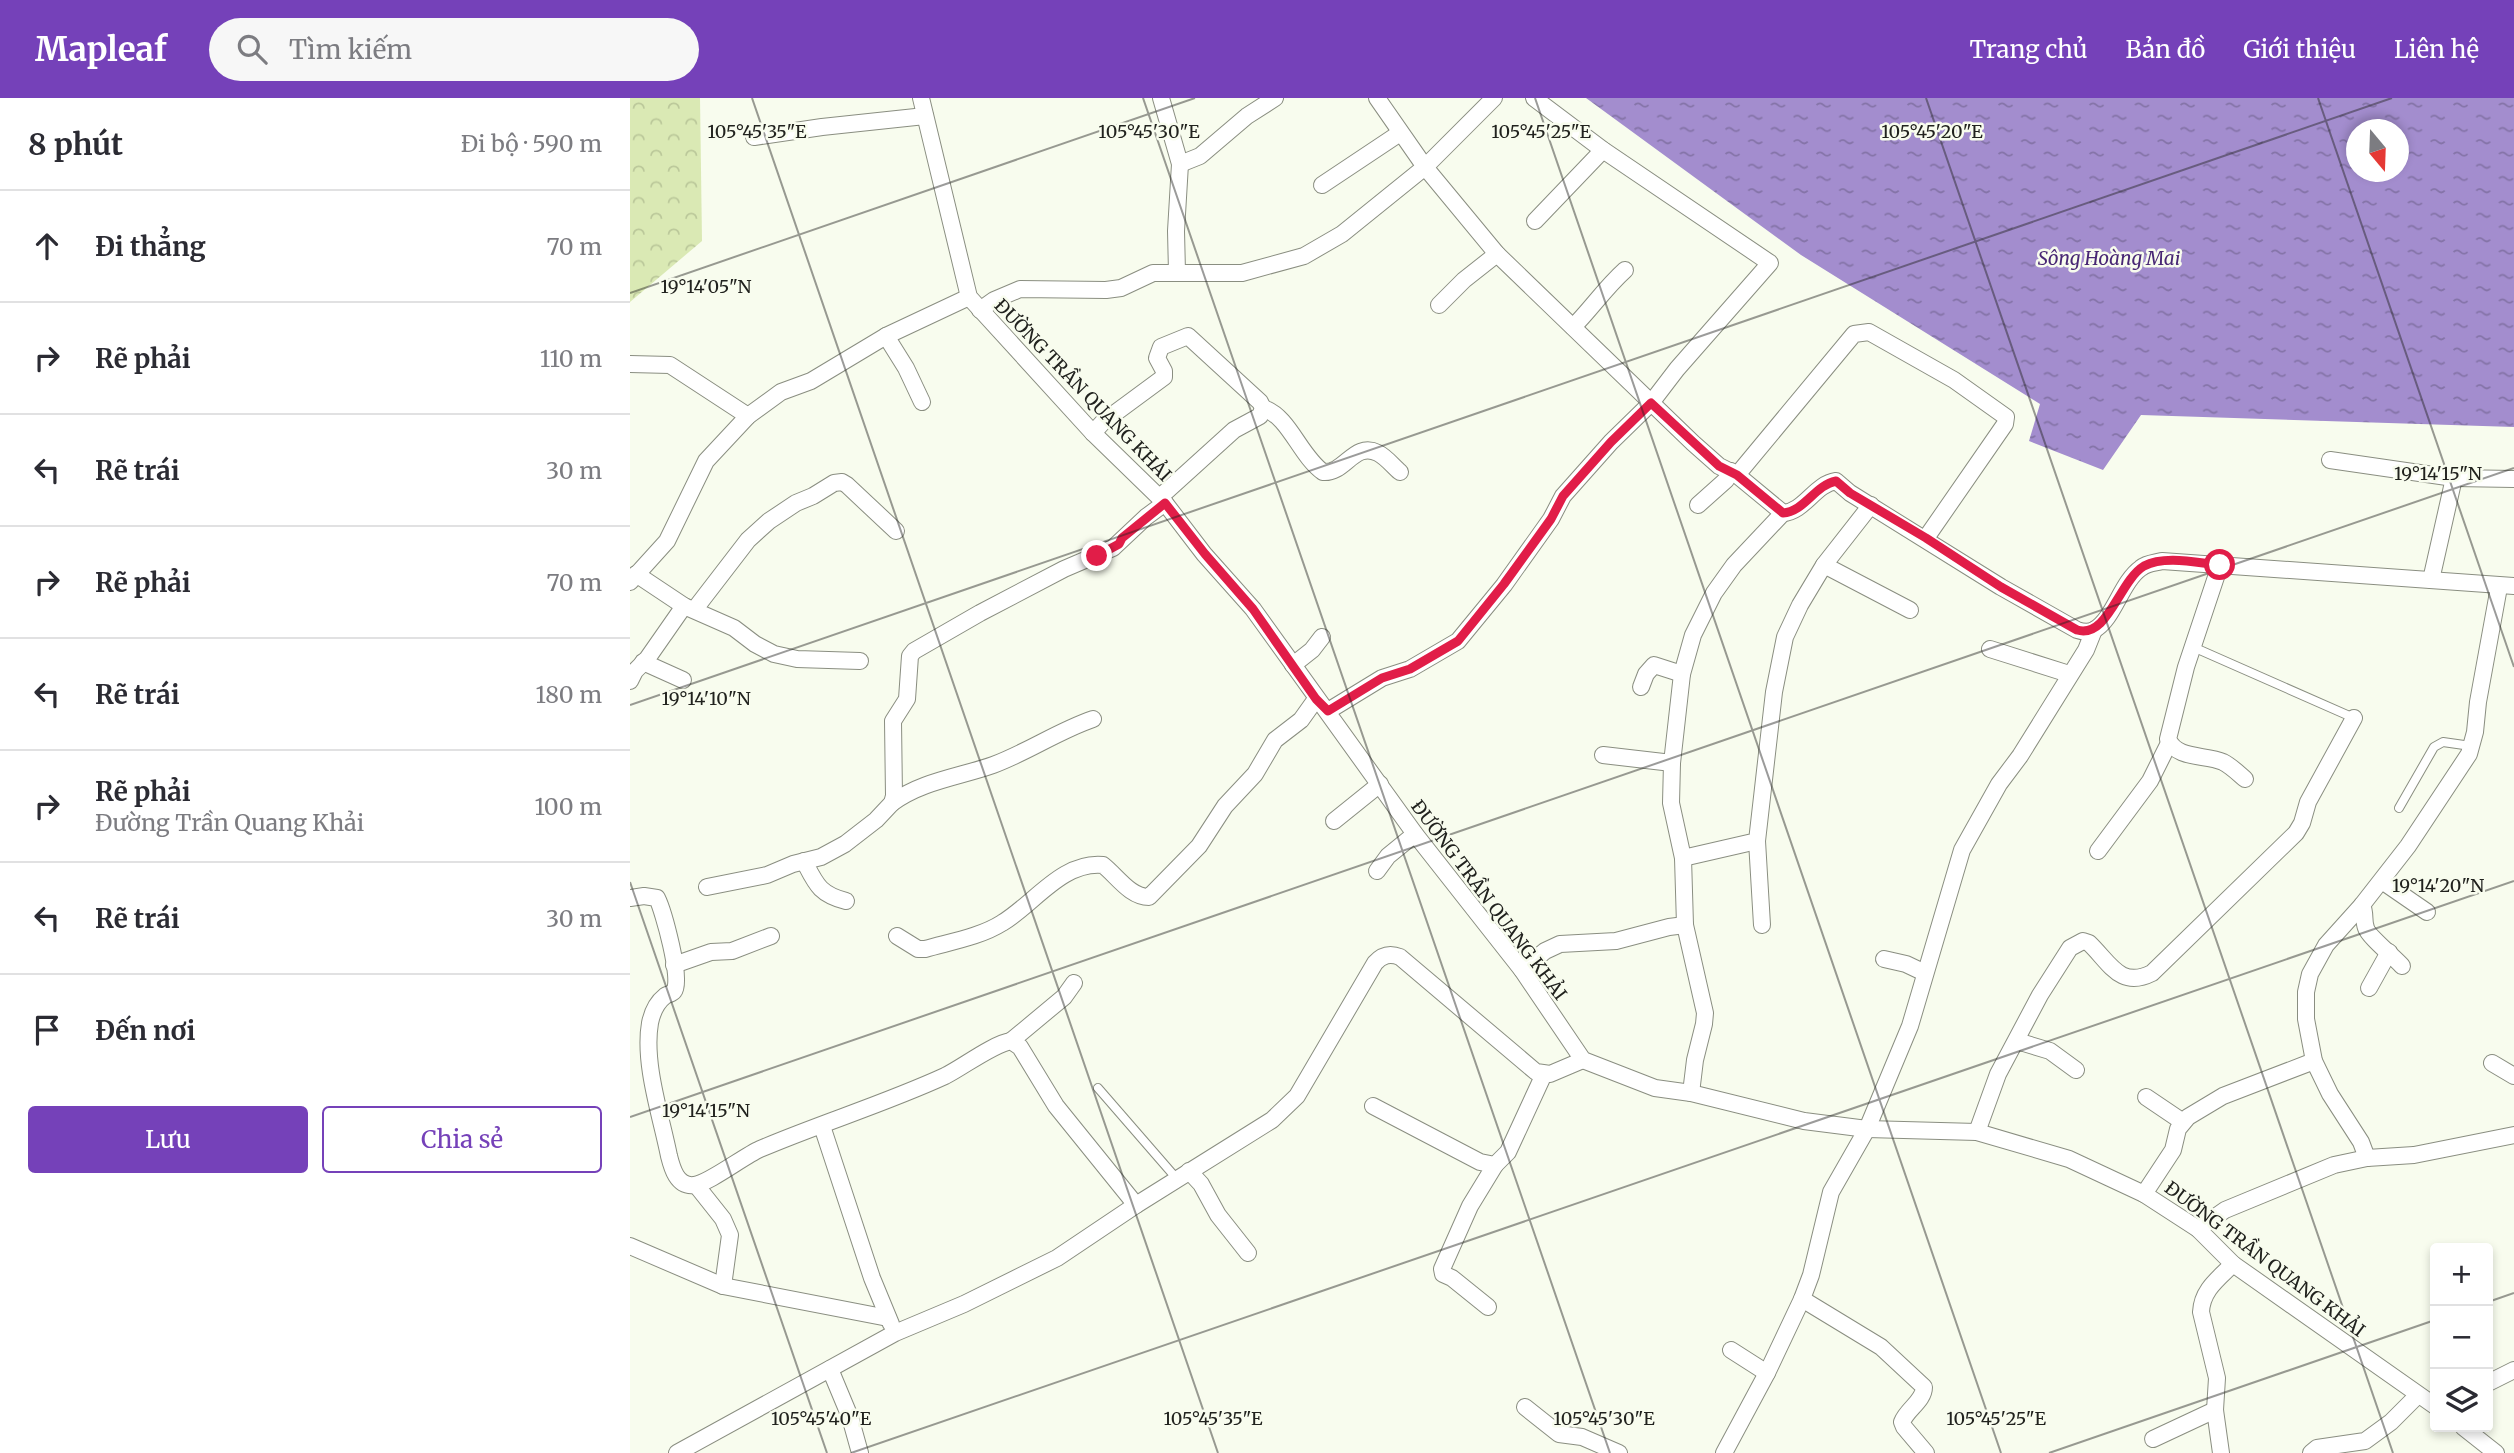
<!DOCTYPE html>
<html lang="vi">
<meta charset="utf-8">
<style>
body{margin:0;font-family:Merriweather,serif;background:#f7f7f7;color:#2b2b33}
.controls{position:absolute;right:21px;bottom:21px;display:grid;overflow:hidden;border-radius:7px;box-shadow:0 4px 10px #0003}
.controls button{width:63px;height:63px;display:grid;place-items:center;padding:0;border:0;border-bottom:2px solid #e1e1e2;background:#fff;color:#2b2b33;font:35px sans-serif}
.compass{position:absolute;left:1716px;top:21px;width:63px;height:63px;border-radius:50%;background:#fff;box-shadow:0 4px 10px #0003;rotate:161deg}
.stop{position:absolute;width:21px;height:21px;margin:-16px;border:5px solid #e11d48;border-radius:50%;background:#fff}
.stop.end{background:#e11d48;border-color:#fff;box-shadow:0 2px 7px #0008}
.list{margin:0;padding:0;list-style:none}
h2{display:flex;justify-content:space-between;align-items:center;height:91px;margin:0;padding:0 28px;font-size:30px}
h2 small{font-size:23px;font-weight:400;color:#7c7c81}
.list li{display:grid;grid-template-columns:46px 1fr auto;gap:21px;align-items:center;box-sizing:border-box;height:112px;padding:0 28px;border-top:2px solid #e1e1e2}
.list b{display:block;font-size:26px;white-space:nowrap}
.list p{margin:0;font-size:23px;white-space:nowrap;color:#7c7c81}
.list em{font-size:23px;font-style:normal;color:#7c7c81}
.actions{display:flex;gap:14px;padding:21px 28px}
.actions a{flex:1;padding:16px 0;border:2px solid #7541b9;border-radius:7px;text-align:center;font-size:24px;color:#7541b9}
.actions .main{background:#7541b9;color:#fff}
.icon{flex:none;width:38px;height:38px;fill:none;stroke:currentColor;stroke-width:2;stroke-linecap:round;stroke-linejoin:round}
.map{position:relative;flex:none;width:1884px;height:1355px;overflow:hidden}
header{display:flex;align-items:center;gap:42px;box-sizing:border-box;height:98px;padding:0 35px;background:#7541b9;color:#fff}
header strong{font-size:33px}
nav{display:flex;gap:38px;margin-inline-start:auto;font-size:24px}
.search{width:490px;height:63px;background:#f7f7f7;display:flex;align-items:center;gap:18px;box-sizing:border-box;padding:0 24px;border-radius:38px;color:#7c7c81;font-size:26px}
main{display:flex}
aside{flex:1;background:#fff}
.map>svg:first-child{display:block}
.forest{fill:url(#forest-crowns)}
.water{fill:url(#water-ripples);fill-rule:evenodd}
.lines{fill:none;stroke-linecap:round;stroke-linejoin:round}
.service-casing{stroke:#8a8e81;stroke-width:10}
.minor-casing{stroke:#8a8e81;stroke-width:18}
.service{stroke:#fff;stroke-width:8}
.minor{stroke:#fff;stroke-width:16}
.route{stroke:#e11d48;stroke-width:9}
.ticks{fill:none;stroke:#21221e;stroke-width:2;stroke-opacity:0.45}
.labels{text-anchor:middle;dominant-baseline:central;stroke-width:5;stroke-linejoin:round;paint-order:stroke}
.street-label{font-size:18px;fill:#21221e;stroke:#f8fcee}
.water-label{font-size:19px;font-style:italic;fill:#482774;stroke:#f8fcee}
.ticks-label{font-size:18px;text-anchor:middle;fill:#21221e;stroke:#f8fcee;stroke-width:5;stroke-linejoin:round;paint-order:stroke}
</style>
<header>
<strong>Mapleaf</strong>
<div class="search"><svg class="icon" aria-label="search" viewBox="0 0 24 24"><circle cx="10" cy="10" r="6"/><path d="M15 15l6 6"/></svg>Tìm kiếm</div>
<nav><a>Trang chủ</a><a>Bản đồ</a><a>Giới thiệu</a><a>Liên hệ</a></nav>
</header>
<main>
<aside>
<h2>8 phút<small>Đi bộ · 590 m</small></h2>
<ul class="list">
<li><svg class="icon" aria-label="ahead" viewBox="0 0 24 24"><path d="M12 20V5M6 11l6-6 6 6"/></svg><div><b>Đi thẳng</b></div><em>70 m</em></li>
<li><svg class="icon" aria-label="right" viewBox="0 0 24 24"><path d="M7 20v-9h11M14 6l5 5-5 5"/></svg><div><b>Rẽ phải</b></div><em>110 m</em></li>
<li><svg class="icon" aria-label="left" viewBox="0 0 24 24"><path d="M17 20v-9H6M10 6l-5 5 5 5"/></svg><div><b>Rẽ trái</b></div><em>30 m</em></li>
<li><svg class="icon" aria-label="right" viewBox="0 0 24 24"><path d="M7 20v-9h11M14 6l5 5-5 5"/></svg><div><b>Rẽ phải</b></div><em>70 m</em></li>
<li><svg class="icon" aria-label="left" viewBox="0 0 24 24"><path d="M17 20v-9H6M10 6l-5 5 5 5"/></svg><div><b>Rẽ trái</b></div><em>180 m</em></li>
<li><svg class="icon" aria-label="right" viewBox="0 0 24 24"><path d="M7 20v-9h11M14 6l5 5-5 5"/></svg><div><b>Rẽ phải</b><p>Đường Trần Quang Khải</p></div><em>100 m</em></li>
<li><svg class="icon" aria-label="left" viewBox="0 0 24 24"><path d="M17 20v-9H6M10 6l-5 5 5 5"/></svg><div><b>Rẽ trái</b></div><em>30 m</em></li>
<li><svg class="icon" aria-label="arrive" viewBox="0 0 24 24"><path d="M6 21V4h12l-3 4 3 4H6"/></svg><div><b>Đến nơi</b></div></li>
</ul>
<div class="actions"><a class="main">Lưu</a><a>Chia sẻ</a></div>
</aside>
<div class="map">
<svg width="1884" height="1355" viewBox="0 0 1884 1355">
<defs>
<pattern id="forest-crowns" width="20" height="18" patternUnits="userSpaceOnUse" patternTransform="scale(1.75)"><rect width="20" height="18" fill="#dae9b4"/><path d="M2 6a3 3 0 1 1 6 0M12 15a3 3 0 1 1 6 0" fill="none" stroke="#bbc89a"/></pattern>
<pattern id="water-ripples" width="26" height="14" patternUnits="userSpaceOnUse" patternTransform="scale(1.75)"><rect width="26" height="14" fill="#a38dce"/><path d="M2 4q2-2 4 0t4 0M15 11q2-2 4 0t4 0" fill="none" stroke="#8473a7"/></pattern>
</defs>
<rect width="100%" height="100%" fill="#f8fcee"/>
<path class="forest" d="M0,0H70L72,143L0,204Z"/>
<path class="water" d="M956,0H1884V329L1511,317L1473,372L1399,343L1410,306L1171,157ZM1727,32H1769V74H1727Z"/>
<g class="lines">
<g class="service-casing">
<g id="service">
<path d="M1563,549L1724,620"/>
<path d="M1769,710L1804,649L1813,644L1841,648"/>
<path d="M468,990L547,1081"/>
</g>
</g>
<g class="minor-casing">
<g id="minor">
<path d="M291,0L339,199L463,335L535,405L574,456L623,511L785,736L892,872L953,962L1025,990L1061,995L1174,1023L1237,1031L1347,1034L1439,1061L1514,1096L1568,1131L1603,1166L1805,1308"/>
<path d="M531,0L550,66L546,133L547,174"/>
<path d="M747,0L795,69L867,156L1063,345L1089,368L1107,377L1153,415C1174,414 1185,386 1206,383L1220,395L1371,489L1447,532C1453,534 1458,535 1464,532C1484,521 1491,484 1511,470C1517,465 1525,465 1532,463L1884,488"/>
<path d="M124,39L192,29L295,18"/>
<path d="M550,66L570,58L617,18L645,0"/>
<path d="M692,87L770,35"/>
<path d="M905,123L973,52"/>
<path d="M809,207L834,182L867,156"/>
<path d="M350,212L364,202L390,191L476,192L491,190L523,175H612L674,158L712,136L795,69L864,0"/>
<path d="M943,229C961,211 975,190 995,172"/>
<path d="M256,238L276,270L292,304"/>
<path d="M0,266L40,267L118,318"/>
<path d="M633,310C659,318 670,358 693,374C715,376 724,343 748,355C756,359 763,368 770,374"/>
<path d="M463,335L473,324L534,279V273L527,260L531,249L558,238L630,304L633,310L630,318L604,332L530,399"/>
<path d="M1700,362L1824,380L1884,381"/>
<path d="M1107,377L1224,236L1239,234L1324,282L1376,319L1375,326L1296,440"/>
<path d="M1068,407L1096,382L1101,373"/>
<path d="M1194,467L1280,512"/>
<path d="M1590,467L1556,569L1538,641C1547,662 1575,656 1593,664C1601,668 1608,675 1615,681"/>
<path d="M6,476L54,508L104,530L125,546L144,556L167,561L230,563"/>
<path d="M1801,482L1824,380"/>
<path d="M0,484L37,443L76,363L118,318L151,294L181,283L256,238L339,199"/>
<path d="M66,512L68,507L118,442L139,423L166,405L183,398L204,385L212,384L217,387L266,433"/>
<path d="M1360,551L1439,576"/>
<path d="M13,564L53,582"/>
<path d="M663,567L682,552L692,539"/>
<path d="M0,583L5,573L17,561L54,508"/>
<path d="M1011,589L1016,576L1024,567L1052,576"/>
<path d="M698,613L752,580L780,571L828,543L874,487L921,421L933,398L981,344L1021,305L1047,271L1140,165L973,52L904,0"/>
<path d="M973,657L1042,665"/>
<path d="M262,705C292,683 329,679 363,667C398,654 428,633 463,621"/>
<path d="M704,723L750,686"/>
<path d="M1127,743L1132,827"/>
<path d="M1468,753L1520,683L1539,645"/>
<path d="M1053,760L1127,743L1144,594L1155,539L1170,507L1194,467L1241,407"/>
<path d="M174,763C186,786 189,796 216,803"/>
<path d="M747,773L758,758L785,736"/>
<path d="M1752,783L1797,814"/>
<path d="M77,789L137,777L163,766L191,759L215,746L246,722L262,705L264,698L263,623L277,601L280,558L284,553L350,515L434,471L483,450L516,419L535,405"/>
<path d="M0,800L14,798L27,800C33,812 53,883 44,893C42,896 38,896 35,898C26,905 22,915 20,925C13,965 31,1018 39,1058C42,1070 47,1089 64,1087C78,1086 114,1058 130,1051C191,1025 254,1006 315,978C333,969 363,946 381,943L390,949L426,1008L506,1107"/>
<path d="M1732,807C1736,816 1733,822 1736,830C1738,838 1765,860 1772,868"/>
<path d="M267,838L288,851H295C319,844 350,839 372,825C404,806 432,763 473,767C487,778 500,799 519,799L569,748L595,708L625,676L645,642L671,622L686,601"/>
<path d="M1254,861L1276,866L1295,875"/>
<path d="M44,867L81,854L102,853L141,838"/>
<path d="M892,872L915,853L930,846L986,843L1039,829L1055,827"/>
<path d="M1739,890L1759,854"/>
<path d="M381,943L434,899L444,885"/>
<path d="M1387,943L1420,953L1446,972"/>
<path d="M1862,965L1884,978"/>
<path d="M1061,995L1065,962L1074,926L1075,915L1055,827L1053,760L1041,705L1042,665L1052,576L1063,537L1084,495L1104,467L1153,415"/>
<path d="M1516,999L1553,1024"/>
<path d="M743,1008L850,1064L865,1067L878,1054L914,976"/>
<path d="M192,1028L242,1180L261,1226"/>
<path d="M1347,1034L1368,976L1410,897L1440,850L1453,843L1459,845C1480,865 1490,891 1522,875L1666,735L1672,725L1678,704L1724,620"/>
<path d="M1737,1060L1731,1044L1700,996L1684,963L1676,921V894L1680,876L1696,847L1732,807L1778,748L1839,656L1845,634L1848,604L1869,489"/>
<path d="M559,1073L571,1086L588,1117L618,1155"/>
<path d="M66,1087L93,1121L100,1137L93,1188"/>
<path d="M1514,1096L1543,1052L1548,1031L1558,1019L1593,998L1684,963"/>
<path d="M1568,1131L1595,1112L1704,1067L1737,1060L1784,1057L1884,1037"/>
<path d="M0,1148L93,1188L258,1220"/>
<path d="M1172,1201L1251,1249L1294,1289C1294,1303 1277,1311 1272,1324L1274,1329L1296,1355"/>
<path d="M858,1209L822,1180L813,1176L812,1171L840,1108L865,1067"/>
<path d="M1101,1252L1137,1275"/>
<path d="M200,1271L220,1319L230,1355"/>
<path d="M1858,1285L1884,1272"/>
<path d="M895,1309L929,1336L952,1339L989,1355"/>
<path d="M1833,1329L1866,1355"/>
<path d="M1523,1341L1585,1312"/>
<path d="M47,1355L265,1235L334,1206L427,1160L506,1107L642,1022L667,998L745,865C752,857 760,855 770,859L906,974L920,976L953,962"/>
<path d="M1094,1355L1137,1275L1172,1201L1181,1177L1201,1094L1237,1031L1280,928L1332,752L1369,686L1390,658L1456,552L1464,532"/>
<path d="M1591,1355L1585,1312L1587,1280L1571,1214C1572,1192 1588,1181 1603,1166"/>
<path d="M1681,1355L1687,1350L1735,1343L1761,1324L1788,1297"/>
</g>
</g>
<use href="#service" class="service"/>
<use href="#minor" class="minor"/>
</g>
<g class="lines">
<path class="route" d="M467,458L489,446L492,440L535,405L575,456L623,511L686,601L698,613L752,580L780,571L828,543L874,486L921,421L933,398L981,344L1021,305L1089,368L1107,377L1153,415C1174,414 1185,387 1206,383L1220,395L1296,440L1371,489L1447,532C1478,541 1489,483 1514,468C1535,457 1568,465 1590,467"/>
</g>
<path class="ticks" d="M122,0L588,1355M513,0L980,1355M905,0L1371,1355M1296,0L1763,1355M1688,0L1884,569M0,195L565,0M0,607L1762,0M0,784L197,1355M0,1019L1884,370M1858,1204L1884,1195M221,1355L1884,783M1419,1355L1805,1222"/>
<g class="labels">
<g class="street-label">
<text transform="translate(453 292) rotate(46)">ĐƯỜNG TRẦN QUANG KHẢI</text>
<text transform="translate(859 802) rotate(53)">ĐƯỜNG TRẦN QUANG KHẢI</text>
<text transform="translate(1635 1161) rotate(37)">ĐƯỜNG TRẦN QUANG KHẢI</text>
</g>
<g class="water-label">
<text x="1479" y="160">Sông Hoàng Mai</text>
</g>
</g>
<g class="ticks-label">
<text x="127" y="40">105°45'35"E</text>
<text x="519" y="40">105°45'30"E</text>
<text x="911" y="40">105°45'25"E</text>
<text x="1302" y="40">105°45'20"E</text>
<text x="76" y="195">19°14'05"N</text>
<text x="1808" y="382">19°14'15"N</text>
<text x="76" y="607">19°14'10"N</text>
<text x="1808" y="794">19°14'20"N</text>
<text x="76" y="1019">19°14'15"N</text>
<text x="191" y="1327">105°45'40"E</text>
<text x="583" y="1327">105°45'35"E</text>
<text x="974" y="1327">105°45'30"E</text>
<text x="1366" y="1327">105°45'25"E</text>
</g>
</svg>
<div class="controls">
<button>+</button>
<button>−</button>
<button><svg class="icon" aria-label="layers" viewBox="0 0 24 24"><path d="M12 4l9 5-9 5-9-5zM3 14l9 5 9-5"/></svg></button>
</div>
<svg class="compass" viewBox="-18 -18 36 36"><path d="M0-13l5 13h-10z" fill="#e53935"/><path d="M0 13l5-13h-10z" fill="#7c7c81"/></svg>
<div class="stop" style="left:1590px;top:467px"></div>
<div class="stop end" style="left:467px;top:458px"></div>
</div>
</main>
